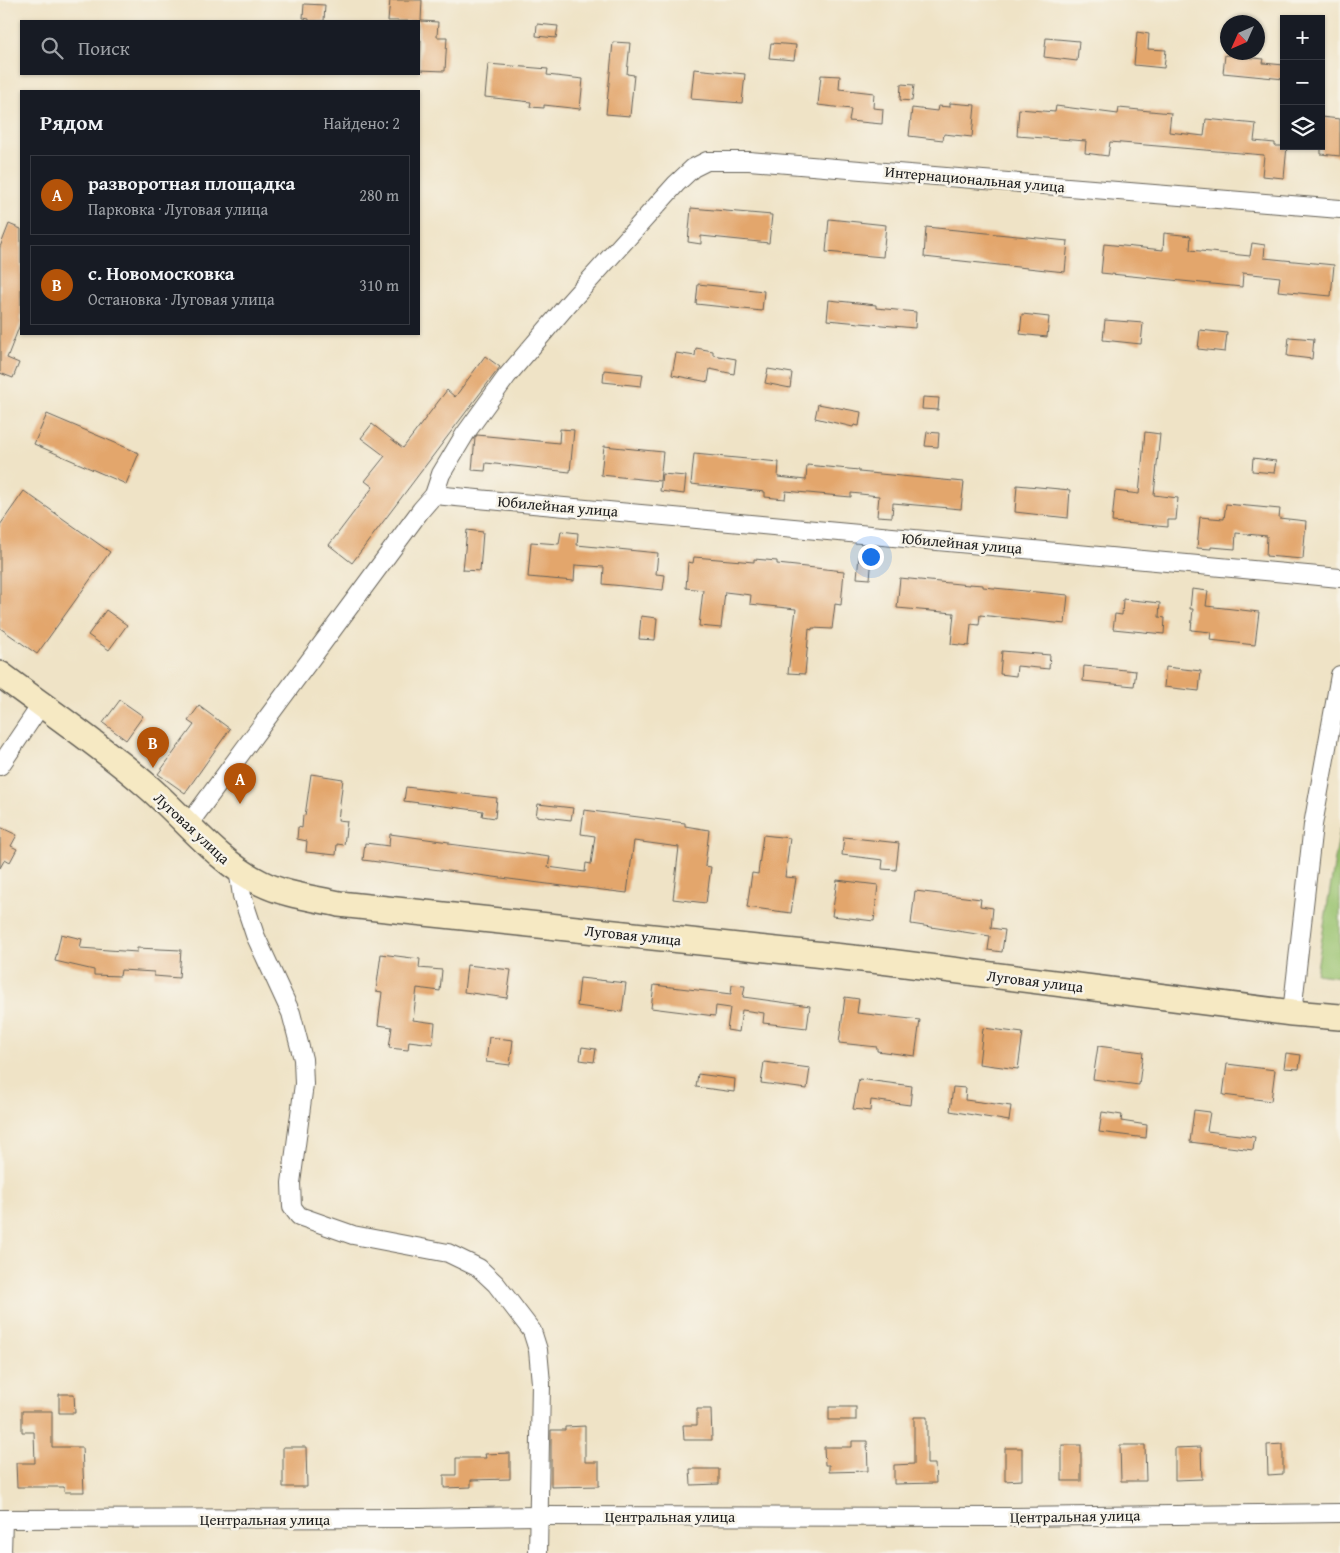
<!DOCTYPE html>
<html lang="ru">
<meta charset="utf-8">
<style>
body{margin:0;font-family:"Gentium Book Plus",serif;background:#20242c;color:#f1f3f6}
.controls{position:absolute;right:15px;top:15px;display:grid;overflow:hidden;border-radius:0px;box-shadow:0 1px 4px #0004}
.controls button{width:45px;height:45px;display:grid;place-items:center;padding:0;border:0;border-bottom:1px solid #363941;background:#171b24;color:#f1f3f6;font:25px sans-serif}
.compass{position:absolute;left:1220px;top:15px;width:45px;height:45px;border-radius:50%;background:#171b24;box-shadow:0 1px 4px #0004;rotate:225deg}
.you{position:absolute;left:870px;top:556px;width:18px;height:18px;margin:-12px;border:4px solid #fff;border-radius:50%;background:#1a73e8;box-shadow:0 0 0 8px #1a73e833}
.badge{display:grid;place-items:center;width:32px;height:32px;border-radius:50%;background:#b45309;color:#fff;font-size:16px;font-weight:700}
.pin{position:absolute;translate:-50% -41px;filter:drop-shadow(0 1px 2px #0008)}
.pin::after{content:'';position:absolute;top:26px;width:18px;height:15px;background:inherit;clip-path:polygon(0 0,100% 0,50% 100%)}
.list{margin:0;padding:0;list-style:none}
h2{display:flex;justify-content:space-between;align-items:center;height:65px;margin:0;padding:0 20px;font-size:21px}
h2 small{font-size:16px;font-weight:400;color:#9ea1a6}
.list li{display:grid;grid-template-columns:32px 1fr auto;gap:15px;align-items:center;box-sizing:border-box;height:80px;margin:0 10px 10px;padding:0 10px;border:1px solid #363941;border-radius:0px}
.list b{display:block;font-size:19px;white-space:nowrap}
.list p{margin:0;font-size:16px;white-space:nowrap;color:#9ea1a6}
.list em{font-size:16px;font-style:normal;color:#9ea1a6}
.icon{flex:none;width:28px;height:28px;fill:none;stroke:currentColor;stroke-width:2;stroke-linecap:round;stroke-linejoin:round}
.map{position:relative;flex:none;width:1340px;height:1553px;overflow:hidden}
.search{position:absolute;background:#171b24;box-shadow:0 1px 4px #0004;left:20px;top:20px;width:400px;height:55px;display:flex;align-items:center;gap:12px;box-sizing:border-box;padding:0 18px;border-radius:0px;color:#9ea1a6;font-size:19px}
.panel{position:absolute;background:#171b24;box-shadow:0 1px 4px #0004;left:20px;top:90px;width:400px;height:245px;border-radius:0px}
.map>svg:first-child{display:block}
.green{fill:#9ac36f;stroke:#5b7046}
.building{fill:#e3a66c}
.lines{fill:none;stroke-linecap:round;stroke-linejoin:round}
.street-casing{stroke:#666258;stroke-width:20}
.secondary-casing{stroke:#666258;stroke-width:28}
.street{stroke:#fff;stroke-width:18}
.secondary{stroke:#f6e9c3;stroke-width:25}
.labels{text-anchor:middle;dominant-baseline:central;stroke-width:5;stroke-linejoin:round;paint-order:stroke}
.street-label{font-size:15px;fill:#1c1c1c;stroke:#f7f3e8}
</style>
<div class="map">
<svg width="1340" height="1553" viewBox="0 0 1340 1553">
<rect width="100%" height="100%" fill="#f7f3e8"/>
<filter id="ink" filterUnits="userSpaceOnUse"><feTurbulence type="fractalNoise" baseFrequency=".02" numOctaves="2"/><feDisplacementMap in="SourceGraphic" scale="10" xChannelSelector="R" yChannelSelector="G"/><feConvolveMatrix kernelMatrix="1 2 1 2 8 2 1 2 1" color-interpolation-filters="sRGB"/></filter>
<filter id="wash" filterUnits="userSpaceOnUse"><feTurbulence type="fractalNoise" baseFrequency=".0096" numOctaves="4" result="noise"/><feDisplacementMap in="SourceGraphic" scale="20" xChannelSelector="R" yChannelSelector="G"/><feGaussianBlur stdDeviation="1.12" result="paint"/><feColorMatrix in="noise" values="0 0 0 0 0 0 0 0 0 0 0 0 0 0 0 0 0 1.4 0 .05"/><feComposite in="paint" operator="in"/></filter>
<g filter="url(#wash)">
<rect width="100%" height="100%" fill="#efe3c6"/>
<path class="green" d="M1340,829V977L1316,974Z"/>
<g id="blocks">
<g class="building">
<path d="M390,0H422L421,21L438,22L437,37H447L445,71L420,70L421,40H419V21H388Z"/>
<path d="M304,4L325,5L324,21H309V19L303,18Z"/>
<path d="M537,24L558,26L556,38L536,36Z"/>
<path d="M1137,32L1149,34L1148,49L1166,50L1164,68L1134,65Z"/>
<path d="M1046,38L1079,41L1077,61L1044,57Z"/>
<path d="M613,42L630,43L627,74L634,75L630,116L606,114Z"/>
<path d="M771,43L796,45L794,60L769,58Z"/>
<path d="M1225,55L1264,59L1263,63L1284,65V79L1223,73Z"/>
<path d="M488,64L548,69L547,75L583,79L580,109L544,105V108L530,107L531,102L485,97Z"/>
<path d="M694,69L745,74L742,103L691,99Z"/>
<path d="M821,75L840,76L839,89L874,93L873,108L883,109L882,124L849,121L851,109L818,105Z"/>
<path d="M901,84L914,85L912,101L900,100Z"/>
<path d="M950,103L975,105L972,137L944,134L943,140L909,136L912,108L937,111L938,106L950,107Z"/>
<path d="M1056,106L1118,114L1119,108L1171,113L1169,132L1204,136L1206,119L1256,124L1254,141L1275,143V146H1287L1284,178L1262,176L1264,155L1110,142L1108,156L1085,153L1086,141L1017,136L1019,109L1055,112Z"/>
<path d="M1321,117L1340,119V156L1321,154Z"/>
<path d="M691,208L772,215L769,243L701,236V244L688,242Z"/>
<path d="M829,219L886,225L883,257L826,252Z"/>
<path d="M9,224L21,229V322L7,358L19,363L13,378L0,373V247Z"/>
<path d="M926,227L1068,241L1065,272L924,257Z"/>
<path d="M1164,233L1191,236L1190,250L1250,256L1252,243L1265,245L1264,258L1334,265L1331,296L1278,291L1280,277L1243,273L1242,287L1101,273L1104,244L1163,250Z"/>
<path d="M698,284L764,291L762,311L696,304Z"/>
<path d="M829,300L876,305V308L916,312L915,328L827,320Z"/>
<path d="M1022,314L1049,317L1047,337L1020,334Z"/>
<path d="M1105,320L1143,323L1141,344L1103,340Z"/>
<path d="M1200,330L1227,333L1225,352L1198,349Z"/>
<path d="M1289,337L1314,339L1312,359L1287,356Z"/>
<path d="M696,348L713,351V355L736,359L734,374L710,369L708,382L672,375L676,353L695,356Z"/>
<path d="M485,356L500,367L352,563L329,545L373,487L365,481L385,456L361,438L372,424L403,448L447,390L455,397Z"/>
<path d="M768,369L792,373L790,388L765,383Z"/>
<path d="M604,370L643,374L641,386L603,382Z"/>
<path d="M923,397L939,398L938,410L922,409Z"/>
<path d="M818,404L861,412L859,426L854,425L853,427L815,418Z"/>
<path d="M47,414L139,453L126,484L34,444Z"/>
<path d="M560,429L574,430L570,472L486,463L485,471L472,470L475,438L477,435L559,443Z"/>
<path d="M927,432L939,433L938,447L925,446Z"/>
<path d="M1145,432L1160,434L1154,495L1178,498L1176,520H1168V527L1112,522L1115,491L1139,494Z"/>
<path d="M604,446L663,452L660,481L601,475Z"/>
<path d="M694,454L779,462L778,477L806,480L807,465L859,470V472L964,482L961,509L893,503L892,517L877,516L879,496L851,493V497L786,491L785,499L765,497V492L691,484Z"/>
<path d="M1253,458L1276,461L1274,473L1252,471Z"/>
<path d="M662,474L686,476L684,494L660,491Z"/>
<path d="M1017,485L1070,490L1068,518L1015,512Z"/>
<path d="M24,491L110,552L37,654L0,628V525Z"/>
<path d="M1226,504L1280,509L1279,518L1306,521L1303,559L1266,556L1267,536L1236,533L1235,549L1211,547V549L1197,548L1200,517L1224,519Z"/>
<path d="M467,530L483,532L480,571L463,570Z"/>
<path d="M561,531L578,533L577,545L658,553L656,574L665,575L663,590L603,584L604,567L575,565L574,581L528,577L531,542L559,544Z"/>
<path d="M859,556L872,557L870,579L857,578Z"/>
<path d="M694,557L754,562V559L777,561V564L844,571L841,605L835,604L832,629L812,628V630L809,629L805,674L788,673L796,609L750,604L751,595L725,592L721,628L699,626L703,590L686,588L688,562L693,563Z"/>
<path d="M900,578L969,585V584L983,585V587L1068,595L1065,624L980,615L979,625L971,624L969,646L951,644L954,613L897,608Z"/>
<path d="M1192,589L1208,591L1206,606L1259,612L1255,645L1210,640L1211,632L1191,630L1193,609H1190Z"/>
<path d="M1123,599L1160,603L1159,617L1165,618L1164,634L1113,629L1115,614L1122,615Z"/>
<path d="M106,610L127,625L109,650L88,635Z"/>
<path d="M641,616L657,618L655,640L639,639Z"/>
<path d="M1002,651L1050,655L1049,669L1017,666L1016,676L1000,674Z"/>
<path d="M1084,666L1136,671L1134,686L1083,681Z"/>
<path d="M1166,667L1201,671L1199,691L1164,687Z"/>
<path d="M120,700L143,716L126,740L103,723Z"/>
<path d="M199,706L230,729L185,793L158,774L194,725L188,721Z"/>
<path d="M311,774L343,779L338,820L347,821L344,845L337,844L336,855L306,852L307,841L297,839L298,827L302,828L303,815L305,816Z"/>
<path d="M406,787L497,798L495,818L482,816L483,811L404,801Z"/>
<path d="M538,804L573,808L571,820L536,816Z"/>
<path d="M584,810L685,823V826L709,830L705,866L711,867L706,903L673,899L679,847L634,841L627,893L578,887V888L363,860L365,843L389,846L390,834L449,842V844L550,857L548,867L585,872L586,863L591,864L595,836L581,834Z"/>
<path d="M0,827L17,835L11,846L17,849L10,862L5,859L0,868Z"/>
<path d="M763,835L790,838L785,877L796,878L791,913L747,907L752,873L758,874Z"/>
<path d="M844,837L899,843L896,870L882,869L883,860L842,855Z"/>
<path d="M837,880L878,885L874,921L832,916Z"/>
<path d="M915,891L981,899L980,906L993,908L991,928L1005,930L1002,952L988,950L990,936L911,924Z"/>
<path d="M61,934L82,939L80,948L137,952V948L181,950L179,978L154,976V972L121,970L120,976L94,975V970L55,961Z"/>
<path d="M381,954L420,959L419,968L442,970L440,991L417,988L413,1020L435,1023L433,1044L409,1041L408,1050L389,1048L392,1027L378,1025L382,992L376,991Z"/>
<path d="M467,965L511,970L507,998L464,992Z"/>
<path d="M580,978L626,983L622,1012L577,1006Z"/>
<path d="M654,985L731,994L732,985L745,986L743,997L810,1006L807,1028L763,1023L764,1013L742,1010L739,1032L727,1030L730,1008L716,1006L715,1016L651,1008Z"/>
<path d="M845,997L859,999L857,1013L920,1020L915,1056L877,1051V1047L839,1043Z"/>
<path d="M983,1028L1023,1033L1018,1069L979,1064Z"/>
<path d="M489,1037L513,1040L510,1065L486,1062Z"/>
<path d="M1098,1046L1143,1052L1139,1085L1093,1079Z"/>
<path d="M582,1047L596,1049L594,1062L580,1060Z"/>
<path d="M1286,1053L1301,1055L1299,1069L1284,1068Z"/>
<path d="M764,1062L810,1068L807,1089L761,1083Z"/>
<path d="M1227,1064L1275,1070L1271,1101L1223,1095Z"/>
<path d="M698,1074L735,1079L734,1092L696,1087Z"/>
<path d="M859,1079L912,1086L910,1105L871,1100L870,1111L853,1109Z"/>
<path d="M953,1087L966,1088L965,1100L1011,1106L1009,1121L950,1111Z"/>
<path d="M1194,1110L1210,1112L1207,1131L1255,1137L1253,1150L1190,1142Z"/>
<path d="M1102,1112L1122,1115L1121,1121L1147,1125L1146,1138L1099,1132Z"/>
<path d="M59,1394H74L75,1413H59Z"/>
<rect x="829" y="1407" width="27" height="13"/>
<path d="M697,1409H711L712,1440H684L683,1425H697Z"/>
<path d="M22,1411H52V1447H82L84,1492H64V1487H17L16,1463H35L34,1432H22Z"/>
<path d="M914,1417H927V1464H935L936,1483L894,1484V1465L914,1464Z"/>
<path d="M585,1426V1462H599V1486L551,1487V1430H565V1427Z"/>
<path d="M852,1441H867L868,1471L829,1472V1465H825L824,1447H852Z"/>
<path d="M1283,1444V1474L1268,1475L1267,1445Z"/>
<rect x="1062" y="1445" width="19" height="36"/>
<path d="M1120,1445H1145L1146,1481H1121Z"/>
<path d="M283,1447H306L307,1487H283Z"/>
<path d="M1201,1447L1202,1479L1175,1480V1448Z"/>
<path d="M1005,1448H1022V1480L1005,1481Z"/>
<path d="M510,1453V1479L471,1480V1487L444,1488V1475H456V1458H486L485,1454Z"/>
<path d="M690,1469H719V1484L691,1485Z"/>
</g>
</g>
</g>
<g filter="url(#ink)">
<use href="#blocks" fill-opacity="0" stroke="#666258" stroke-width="1"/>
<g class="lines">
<g class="street-casing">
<g id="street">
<path d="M434,495L1340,578"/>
<path d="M0,766L41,705"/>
<path d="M188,825L421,510L434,495L441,474L465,434L507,376L569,303L676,184L693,168L707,161H749L1340,209"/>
<path d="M238,869L242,896L255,935L291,1013L303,1059L304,1084L291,1183L292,1207L299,1216L353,1235L448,1253L479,1268L496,1284L532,1331L538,1350L541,1383L538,1553"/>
<path d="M1292,1013L1313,825L1340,675"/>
<path d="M0,1519L419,1518L538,1516L1011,1517L1340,1513"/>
<path d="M2,1553L3,1519"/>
</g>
</g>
<g class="secondary-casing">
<path id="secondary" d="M0,674C48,710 100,745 146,785C184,817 216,861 261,883C285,895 313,898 339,904L881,961L1292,1013L1340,1017"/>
</g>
<use href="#street" class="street"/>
<use href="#secondary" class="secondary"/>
</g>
</g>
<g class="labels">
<g class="street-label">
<text transform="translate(975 179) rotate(5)">Интернациональная улица</text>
<text transform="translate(558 506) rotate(5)">Юбилейная улица</text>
<text transform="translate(962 543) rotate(5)">Юбилейная улица</text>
<text transform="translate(192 828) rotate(43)">Луговая улица</text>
<text transform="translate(633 935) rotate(6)">Луговая улица</text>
<text transform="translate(1035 981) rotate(7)">Луговая улица</text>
<text x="670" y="1516">Центральная улица</text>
<text transform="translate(1075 1516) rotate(-1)">Центральная улица</text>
<text x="265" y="1519">Центральная улица</text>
</g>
</g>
</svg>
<div class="controls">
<button>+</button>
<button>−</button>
<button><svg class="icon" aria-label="layers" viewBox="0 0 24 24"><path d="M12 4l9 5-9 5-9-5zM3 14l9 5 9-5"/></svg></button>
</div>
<svg class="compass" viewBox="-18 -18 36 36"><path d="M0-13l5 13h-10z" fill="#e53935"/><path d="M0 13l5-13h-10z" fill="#9ea1a6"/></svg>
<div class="you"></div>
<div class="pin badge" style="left:240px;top:804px">A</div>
<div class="pin badge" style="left:153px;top:768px">B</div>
<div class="search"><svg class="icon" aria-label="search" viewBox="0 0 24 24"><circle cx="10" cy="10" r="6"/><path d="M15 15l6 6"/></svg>Поиск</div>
<section class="panel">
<h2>Рядом<small>Найдено: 2</small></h2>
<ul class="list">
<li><span class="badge">A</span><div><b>разворотная площадка</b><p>Парковка · Луговая улица</p></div><em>280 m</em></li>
<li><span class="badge">B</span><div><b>с. Новомосковка</b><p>Остановка · Луговая улица</p></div><em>310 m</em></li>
</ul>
</section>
</div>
